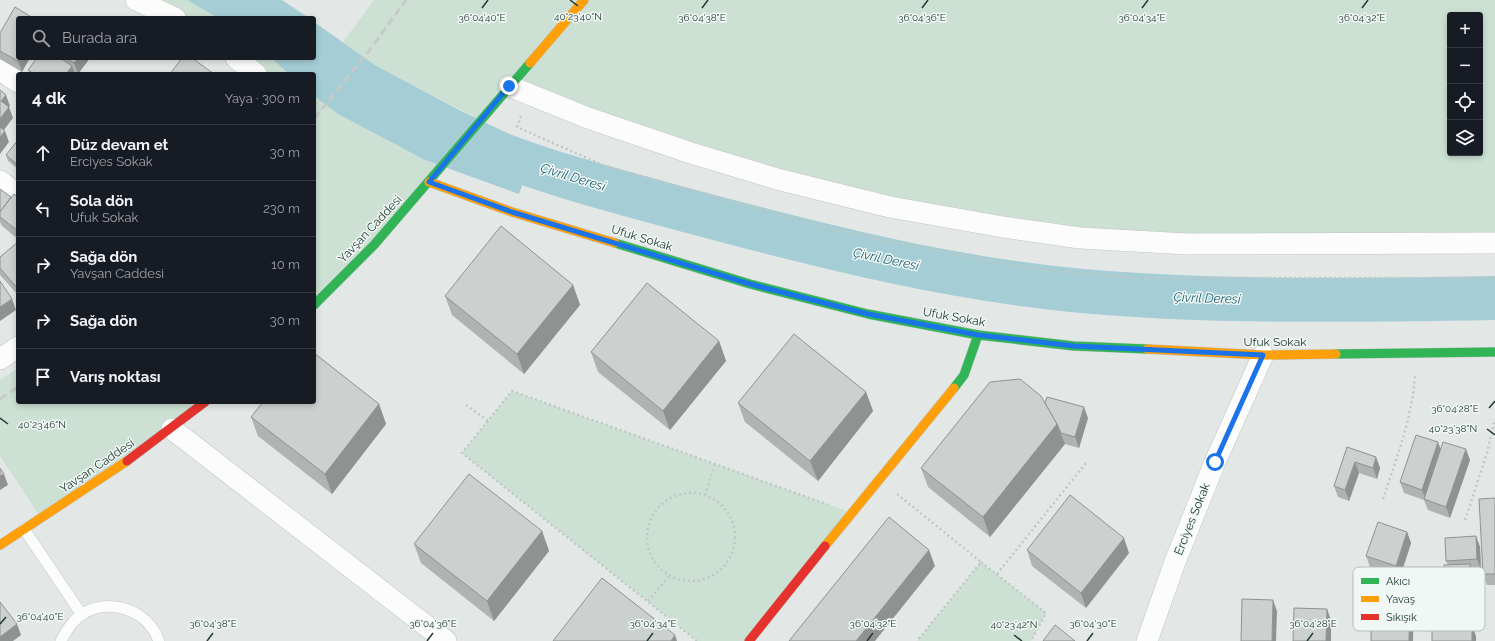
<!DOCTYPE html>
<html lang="tr">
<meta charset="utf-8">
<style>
body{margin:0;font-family:Raleway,sans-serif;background:#242831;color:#f1f3f6}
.controls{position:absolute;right:12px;top:12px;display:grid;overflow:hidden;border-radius:4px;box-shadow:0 2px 6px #0003}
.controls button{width:36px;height:36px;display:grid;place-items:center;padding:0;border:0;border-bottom:1px solid #363941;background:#171b24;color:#f1f3f6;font:20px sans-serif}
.stop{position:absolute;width:12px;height:12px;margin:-9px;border:3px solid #1a73e8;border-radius:50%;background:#fff}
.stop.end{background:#1a73e8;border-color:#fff;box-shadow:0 1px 4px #0008}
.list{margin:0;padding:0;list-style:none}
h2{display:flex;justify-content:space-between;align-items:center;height:52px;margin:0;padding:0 16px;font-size:17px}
h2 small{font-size:13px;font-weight:400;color:#9ea1a6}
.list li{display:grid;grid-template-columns:26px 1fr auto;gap:12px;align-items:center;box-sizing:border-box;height:56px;padding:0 16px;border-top:1px solid #363941}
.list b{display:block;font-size:15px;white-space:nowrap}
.list p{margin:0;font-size:13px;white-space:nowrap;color:#9ea1a6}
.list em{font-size:13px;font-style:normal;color:#9ea1a6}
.icon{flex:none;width:22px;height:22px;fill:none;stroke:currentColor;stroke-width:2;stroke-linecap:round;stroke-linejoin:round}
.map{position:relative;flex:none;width:1495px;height:641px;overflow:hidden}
.search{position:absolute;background:#171b24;box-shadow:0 2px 6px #0003;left:16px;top:16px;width:300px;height:44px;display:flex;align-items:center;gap:10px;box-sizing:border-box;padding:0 14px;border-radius:4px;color:#9ea1a6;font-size:15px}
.panel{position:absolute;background:#171b24;box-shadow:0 2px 6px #0003;left:16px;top:72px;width:300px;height:332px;border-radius:4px}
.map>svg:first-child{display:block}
.green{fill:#cce1d3;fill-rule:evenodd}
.water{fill:#a4cdd6}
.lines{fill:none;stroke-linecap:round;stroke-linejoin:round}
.river{stroke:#a4cdd6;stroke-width:44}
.lane-casing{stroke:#c0c5c3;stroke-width:12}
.street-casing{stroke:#c0c5c3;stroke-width:22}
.fast-casing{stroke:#bec6c3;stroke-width:10}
.slow-casing{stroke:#bec6c3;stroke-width:10}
.jam-casing{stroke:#bec6c3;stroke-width:10}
.path{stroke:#c0c8c6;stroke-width:2.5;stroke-dasharray:2 3;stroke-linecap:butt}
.lane{stroke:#fbfcfb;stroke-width:11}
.street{stroke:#fbfcfb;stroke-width:21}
.fast{stroke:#30b455;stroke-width:9}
.slow{stroke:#ff9f0a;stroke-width:9}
.jam{stroke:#e5322d;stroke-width:9}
.rail{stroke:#c6cac9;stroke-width:3;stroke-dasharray:8 4;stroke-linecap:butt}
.wall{fill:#afb4b2}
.shaded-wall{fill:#8f9291}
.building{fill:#ccd1cf;stroke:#8f9291}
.route{stroke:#1a73e8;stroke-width:5}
.ticks{fill:none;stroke:#213b35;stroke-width:1.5}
.labels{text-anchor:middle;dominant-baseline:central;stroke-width:3;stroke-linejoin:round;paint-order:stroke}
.street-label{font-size:12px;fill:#213b35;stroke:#f1f7f4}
.water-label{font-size:13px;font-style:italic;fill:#1d6275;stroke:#f1f7f4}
.key{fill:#f1f7f4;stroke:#b3bfbb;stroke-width:1}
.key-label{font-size:11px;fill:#213b35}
.ticks-label{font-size:10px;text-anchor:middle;fill:#213b35;stroke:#f1f7f4;stroke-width:3;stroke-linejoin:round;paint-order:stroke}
</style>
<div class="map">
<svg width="1495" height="641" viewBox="0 0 1495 641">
<rect width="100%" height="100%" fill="#e3e8e6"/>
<g class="green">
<path d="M136,0H187L218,18H175Z"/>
<path d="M374,0H1495V243L1187,244L890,207L509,86L480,120L375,65L343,42ZM1450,15H1480V153H1450Z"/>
<path d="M236,58H271L289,74H256Z"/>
<path d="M314,96L338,114L425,160L442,167L314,305Z"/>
<path d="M18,368V402H205L41,518L0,456V380Z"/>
<path d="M512,391L852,513L749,641H697L462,453Z"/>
<path d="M981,562L1046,613L1031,641H917Z"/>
</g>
<g class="water">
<path d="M187,0H282L309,18H218Z"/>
<path d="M314,22L375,65L461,111L536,147L519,194L425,160L338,114L314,96V74H289L271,58H314Z"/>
</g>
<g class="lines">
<path class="river" d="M473,143C543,173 624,193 697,213C824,247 951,279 1082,291C1219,303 1357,300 1495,298"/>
<g class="lane-casing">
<g id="lane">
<path d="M24,529L82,615"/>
<path d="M61,641C66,631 72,621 82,614C110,597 148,610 159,641"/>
</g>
</g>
<g class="street-casing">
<g id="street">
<path d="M136,0L175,18"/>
<path d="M236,58L256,74"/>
<path d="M0,70L18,82"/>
<path d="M509,86L588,118L691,153L777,179L890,207L1003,227L1080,238L1187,244L1495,243"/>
<path d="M0,181L18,195"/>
<path d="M0,359L18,347"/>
<path d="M172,429L446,641"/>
<path d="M1147,641L1175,562L1215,462L1263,355"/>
</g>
</g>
<g class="fast-casing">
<g id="fast">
<path d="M615,243L750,284L868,314L978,335L1074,346L1147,349"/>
<path d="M314,305L374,245L530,63"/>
<path d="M1336,354L1495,352"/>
<path d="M954,388L964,375L978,335"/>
</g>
</g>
<g class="slow-casing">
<g id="slow">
<path d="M530,63L584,0"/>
<path d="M429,182L512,212L615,243"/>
<path d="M1147,349L1263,355L1336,354"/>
<path d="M0,545L127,461"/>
<path d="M825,546L954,388"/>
</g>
</g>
<g class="jam-casing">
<g id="jam">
<path d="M127,461L205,402"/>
<path d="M749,641L825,546"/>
</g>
</g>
<g class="path">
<path d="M521,116L517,127L605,166L835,230L1030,269L1138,278H1495"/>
<path d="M466,405L488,421"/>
<circle cx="691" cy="537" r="44"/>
<path d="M897,494L981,562L917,641"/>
<path d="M705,495L715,464"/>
<path d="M1383,499C1396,459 1412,419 1415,376"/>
<path d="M1465,520L1487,453L1495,419"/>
<path d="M981,562L1046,613L1031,641"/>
<path d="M997,574L1086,463"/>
<path d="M648,601L669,576"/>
<path d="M697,641L462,453L512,391L829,505"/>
</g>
<use href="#lane" class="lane"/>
<use href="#street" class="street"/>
<use href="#fast" class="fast"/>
<use href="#slow" class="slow"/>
<use href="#jam" class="jam"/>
<g class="rail">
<path d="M314,119L371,48L406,0"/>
<path d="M0,399L18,387"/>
</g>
</g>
<g class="wall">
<path d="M33,18L22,72L0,59V33Z"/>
<path d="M37,58H90L78,74L74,71L75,74H30L28,70Z"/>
<path d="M18,140V169L8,161L6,155Z"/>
<path d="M0,189L11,197H18V239L2,226L0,222Z"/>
<path d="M18,242V295L0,275V257Z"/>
<path d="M573,285L580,305L524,374L452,315L445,296Z"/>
<path d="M719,341L726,361L670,430L598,372L591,352Z"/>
<path d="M866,392L873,411L818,481L745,422L738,403Z"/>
<path d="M1045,403L1088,418L1079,448L1065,444L990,537L928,487L921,468Z"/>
<path d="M379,404L386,424L332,494L258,436L251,417Z"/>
<path d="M1347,447L1376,457L1380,468L1377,479L1359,473L1349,501L1338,497L1334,486Z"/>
<path d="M1440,449L1470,460L1450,518L1428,510L1424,500L1404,493L1400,482Z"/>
<path d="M1495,498V585H1487L1483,574Z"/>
<path d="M542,531L549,551L494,621L421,563L414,544Z"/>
<path d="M1407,532L1411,543L1400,577L1370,567L1366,556Z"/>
<path d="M1476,536L1480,547L1481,570H1472L1474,575L1475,607L1450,608L1446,597L1448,565L1446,561Z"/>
<path d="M1027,550L1129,553L1086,608L1032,566Z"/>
</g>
<g class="shaded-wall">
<path d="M19,58H30L22,72L18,61Z"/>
<path d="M78,58H90L78,74L74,63Z"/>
<path d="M72,66L75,74H66Z"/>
<path d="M6,95L10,106L9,107L13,118L0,135V119L1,101Z"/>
<path d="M5,131L9,142L0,154V137Z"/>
<path d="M573,285L580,305L524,374L517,354Z"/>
<path d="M12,299L16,310L0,321V307Z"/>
<path d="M719,341L726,361L670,430L663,411Z"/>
<path d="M866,392L873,411L818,481L810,461Z"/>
<path d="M379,404L386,424L332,494L325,474Z"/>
<path d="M1084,407L1088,418L1079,448L1075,437Z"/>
<path d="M1057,424L1065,444L990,537L983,517Z"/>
<path d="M1438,442L1442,453L1426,501L1422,490Z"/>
<path d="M1466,449L1470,460L1450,518L1446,507Z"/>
<path d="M1376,457L1380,468L1377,479L1373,468Z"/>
<path d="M1355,462L1359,473L1349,501L1345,490Z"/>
<path d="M4,474L8,485L0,490V476Z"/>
<path d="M542,531L549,551L494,621L487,601Z"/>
<path d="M1407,532L1411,543L1400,577L1396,566Z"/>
<path d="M1476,536L1480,547L1481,570L1477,559Z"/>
<path d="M1124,538L1129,553L1086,608L1081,593Z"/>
<path d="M929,550L935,566L875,641H856Z"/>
<path d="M1470,564L1474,575L1475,607L1471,596Z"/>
<path d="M1393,577L1397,588L1393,586Z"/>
<path d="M1410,586L1414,597L1413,641H1409Z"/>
<path d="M1273,600L1277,611L1276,641H1272Z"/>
<path d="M1327,609L1331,620V641H1326Z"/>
<path d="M17,624L21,635L13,641H0V637Z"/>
<path d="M1472,625L1476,636V641H1472Z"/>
<path d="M675,635L677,641H671Z"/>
</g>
<g class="building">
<path d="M15,7L33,18H18V58H19L18,61L0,51V33Z"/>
<path d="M37,58H60L72,66L66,74H34L28,70Z"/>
<path d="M66,58H78L74,63Z"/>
<path d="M182,58H192L214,74H170Z"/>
<path d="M0,90L6,95L1,101L9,107L0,119Z"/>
<path d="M0,127L5,131L0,137Z"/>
<path d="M18,140V165L6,155Z"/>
<path d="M0,189L11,197L0,212Z"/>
<path d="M14,194L18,197V231L0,217V212Z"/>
<path d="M501,226L573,285L517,354L445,296Z"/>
<path d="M18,242V289L0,268V257Z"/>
<path d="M0,281L12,299L0,307Z"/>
<path d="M647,283L719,341L663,411L591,352Z"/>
<path d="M794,334L866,392L810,461L738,403Z"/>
<path d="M314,353L379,404L325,474L251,417L263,402H314Z"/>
<path d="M1020,379L1041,396L1057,424L983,517L921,468L990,382Z"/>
<path d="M1047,397L1084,407L1075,437L1061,433L1057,424L1045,403Z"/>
<path d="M1416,435L1438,442L1422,490L1400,482Z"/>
<path d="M1443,442L1466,449L1446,507L1424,499Z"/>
<path d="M1347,447L1376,457L1373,468L1355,462L1345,490L1334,486Z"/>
<path d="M0,468L4,474L0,476Z"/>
<path d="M469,474L542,531L487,601L414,544Z"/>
<path d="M1070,495L1124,538L1081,593L1027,550Z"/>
<path d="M1495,498V574H1483L1479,499Z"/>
<path d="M889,517L929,550L856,641H789Z"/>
<path d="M1378,522L1407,532L1396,566L1366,556Z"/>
<path d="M1476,536L1477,559L1446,561L1445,538Z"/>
<path d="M1470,564L1471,596L1446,597L1444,565Z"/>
<path d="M1372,577H1393V586H1410L1409,641H1371Z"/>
<path d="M602,578L675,635L671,641H553Z"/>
<path d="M1242,599L1273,600L1272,641H1241Z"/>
<path d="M0,602L17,624L0,637Z"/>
<path d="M1294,608L1327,609L1326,641H1293Z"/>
<path d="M1432,624L1472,625V641H1432Z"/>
<path d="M1055,625L1075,641H1043Z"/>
</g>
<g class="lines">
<path class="route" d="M509,86L429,182L512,212L750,284L868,314L978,335L1074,346L1263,355L1215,462"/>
</g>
<path class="ticks" d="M570,0L578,6M482,8L488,0M702,8L708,0M922,8L928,0M1142,8L1148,0M1362,8L1368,0M1489,408L1495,401M0,418L8,424M1487,429L1495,435M0,624L6,617M1014,635L1022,641M207,641L213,633M427,641L433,633M647,641L653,633M867,641L873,633M1087,641L1093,633M1307,641L1313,633"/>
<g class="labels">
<g class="street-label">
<text transform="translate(370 229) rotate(-47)">Yavşan Caddesi</text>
<text transform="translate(642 238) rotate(17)">Ufuk Sokak</text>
<text transform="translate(954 317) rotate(10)">Ufuk Sokak</text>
<text x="1275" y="342">Ufuk Sokak</text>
<text transform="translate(97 466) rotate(-34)">Yavşan Caddesi</text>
<text transform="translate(1192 519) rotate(-68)">Erciyes Sokak</text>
</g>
<g class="water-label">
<text transform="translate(573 177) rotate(17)">Çivril Deresi</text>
<text transform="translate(886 259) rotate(12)">Çivril Deresi</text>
<text transform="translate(1207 298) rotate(2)">Çivril Deresi</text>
</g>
</g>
<rect x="1353" y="567" width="132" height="64" rx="6" class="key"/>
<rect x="1361" y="578" width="18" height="6" fill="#30b455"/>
<rect x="1361" y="596" width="18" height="6" fill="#ff9f0a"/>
<rect x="1361" y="614" width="18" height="6" fill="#e5322d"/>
<g class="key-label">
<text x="1386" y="585">Akıcı</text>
<text x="1386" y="603">Yavaş</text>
<text x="1386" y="621">Sıkışık</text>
</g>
<g class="ticks-label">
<text x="578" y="20">40°23'40"N</text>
<text x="482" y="21">36°04'40"E</text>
<text x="702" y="21">36°04'38"E</text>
<text x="922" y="21">36°04'36"E</text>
<text x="1142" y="21">36°04'34"E</text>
<text x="1362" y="21">36°04'32"E</text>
<text x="1455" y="412">36°04'28"E</text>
<text x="42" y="428">40°23'46"N</text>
<text x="1453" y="432">40°23'38"N</text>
<text x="40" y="620">36°04'40"E</text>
<text x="213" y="627">36°04'38"E</text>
<text x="433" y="627">36°04'36"E</text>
<text x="653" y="627">36°04'34"E</text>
<text x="873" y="627">36°04'32"E</text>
<text x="1093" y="627">36°04'30"E</text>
<text x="1313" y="627">36°04'28"E</text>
<text x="1014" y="628">40°23'42"N</text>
</g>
</svg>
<div class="controls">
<button>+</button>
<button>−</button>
<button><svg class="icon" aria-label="locate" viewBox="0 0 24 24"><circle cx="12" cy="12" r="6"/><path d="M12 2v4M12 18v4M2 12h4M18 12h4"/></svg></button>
<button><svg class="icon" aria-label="layers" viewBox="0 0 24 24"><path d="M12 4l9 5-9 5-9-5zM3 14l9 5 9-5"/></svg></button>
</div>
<div class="stop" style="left:1215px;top:462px"></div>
<div class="stop end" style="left:509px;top:86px"></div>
<div class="search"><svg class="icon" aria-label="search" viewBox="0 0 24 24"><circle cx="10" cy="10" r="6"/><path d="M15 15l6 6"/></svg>Burada ara</div>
<section class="panel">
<h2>4 dk<small>Yaya · 300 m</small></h2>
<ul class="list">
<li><svg class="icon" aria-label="ahead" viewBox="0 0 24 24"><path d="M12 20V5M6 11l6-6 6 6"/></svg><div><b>Düz devam et</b><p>Erciyes Sokak</p></div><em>30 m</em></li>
<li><svg class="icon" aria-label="left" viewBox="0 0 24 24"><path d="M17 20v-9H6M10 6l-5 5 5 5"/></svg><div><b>Sola dön</b><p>Ufuk Sokak</p></div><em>230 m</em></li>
<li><svg class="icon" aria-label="right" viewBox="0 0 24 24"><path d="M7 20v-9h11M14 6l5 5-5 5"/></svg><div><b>Sağa dön</b><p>Yavşan Caddesi</p></div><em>10 m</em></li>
<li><svg class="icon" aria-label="right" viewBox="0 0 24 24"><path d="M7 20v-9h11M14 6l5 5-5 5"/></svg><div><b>Sağa dön</b></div><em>30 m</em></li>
<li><svg class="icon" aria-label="arrive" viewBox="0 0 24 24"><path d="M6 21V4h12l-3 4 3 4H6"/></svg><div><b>Varış noktası</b></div></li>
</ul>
</section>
</div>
